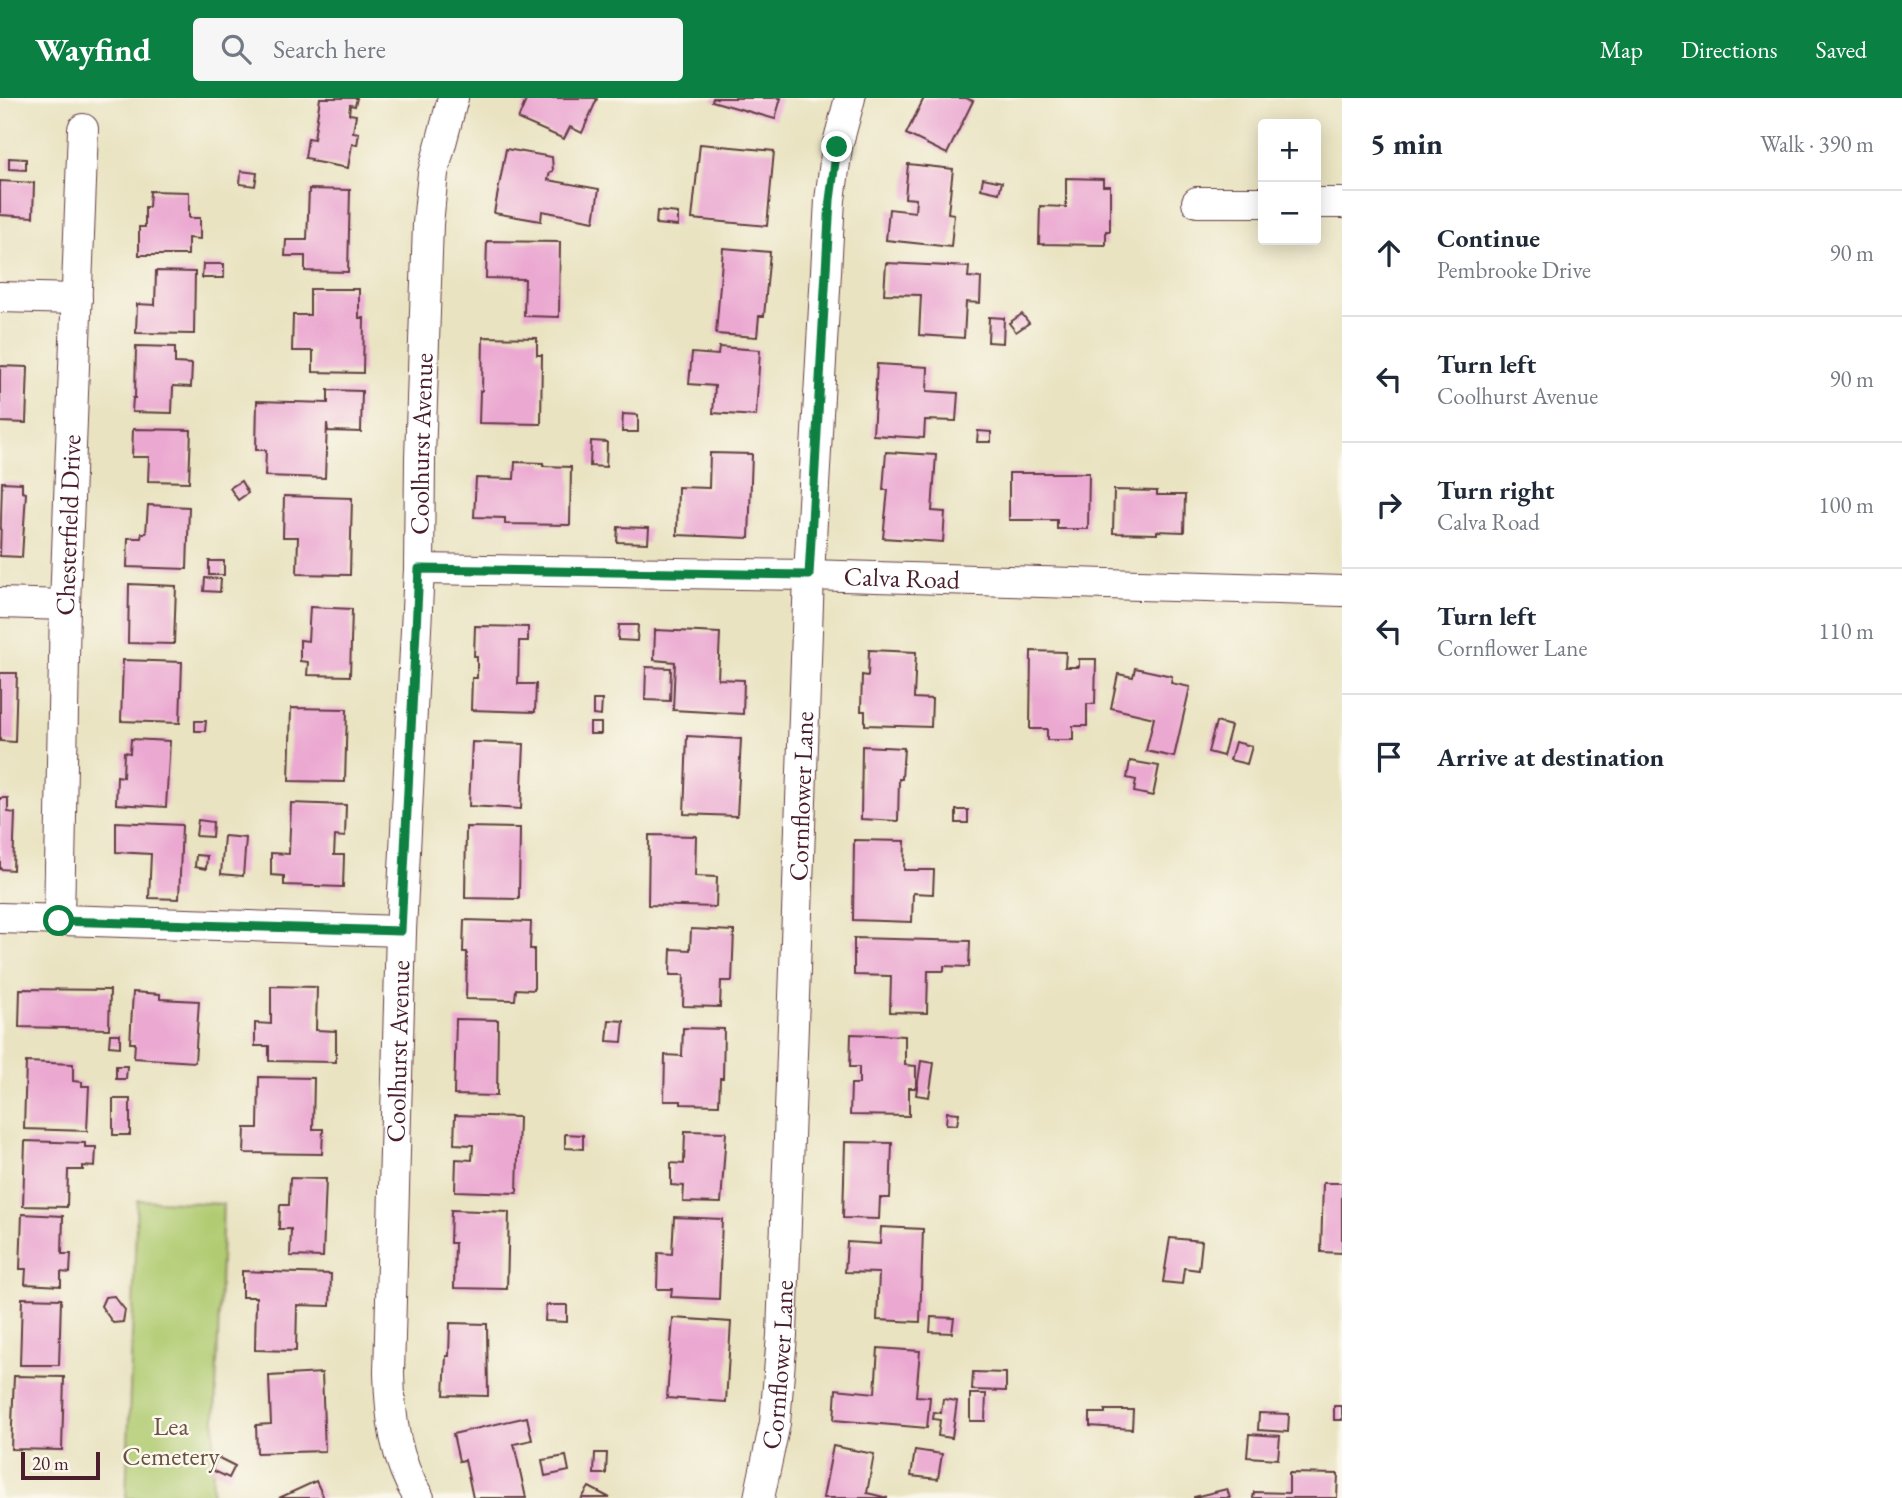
<!DOCTYPE html>
<meta charset="utf-8">
<style>
body{margin:0;font-family:"EB Garamond",serif;background:#f6f6f7;color:#1f2937}
.controls{position:absolute;right:21px;top:21px;display:grid;overflow:hidden;border-radius:7px;box-shadow:0 4px 18px #0003}
.controls button{width:63px;height:63px;display:grid;place-items:center;padding:0;border:0;border-bottom:2px solid #e0e1e3;background:#fff;color:#1f2937;font:35px sans-serif}
.scale{position:absolute;left:21px;bottom:18px;width:79px;box-sizing:border-box;padding-left:7px;border:4px solid #4a1f2b;border-top:0;font-size:19px;line-height:24px;white-space:nowrap;color:#4a1f2b;-webkit-text-stroke:5px #fbf7ec;paint-order:stroke}
.stop{position:absolute;width:21px;height:21px;margin:-16px;border:5px solid #0b8043;border-radius:50%;background:#fff}
.stop.end{background:#0b8043;border-color:#fff;box-shadow:0 2px 7px #0008}
.list{margin:0;padding:0;list-style:none}
h2{display:flex;justify-content:space-between;align-items:center;height:91px;margin:0;padding:0 28px;font-size:30px}
h2 small{font-size:23px;font-weight:400;color:#747a83}
.list li{display:grid;grid-template-columns:46px 1fr auto;gap:21px;align-items:center;box-sizing:border-box;height:126px;padding:0 28px;border-top:2px solid #e0e1e3}
.list b{display:block;font-size:26px;white-space:nowrap}
.list p{margin:0;font-size:23px;white-space:nowrap;color:#747a83}
.list em{font-size:23px;font-style:normal;color:#747a83}
.icon{flex:none;width:38px;height:38px;fill:none;stroke:currentColor;stroke-width:2;stroke-linecap:round;stroke-linejoin:round}
.map{position:relative;flex:none;width:1342px;height:1400px;overflow:hidden}
header{display:flex;align-items:center;gap:42px;box-sizing:border-box;height:98px;padding:0 35px;background:#0b8043;color:#fff}
header strong{font-size:33px}
nav{display:flex;gap:38px;margin-inline-start:auto;font-size:24px}
.search{width:490px;height:63px;background:#f6f6f7;display:flex;align-items:center;gap:18px;box-sizing:border-box;padding:0 24px;border-radius:7px;color:#747a83;font-size:26px}
main{display:flex}
aside{flex:1;background:#fff}
.map>svg:first-child{display:block}
.green{fill:#b0cb71;stroke:#7d754e;stroke-width:2}
.building{fill:#eba8d1}
.lines{fill:none;stroke-linecap:round;stroke-linejoin:round}
.minor-casing{stroke:#623c42;stroke-width:32}
.minor{stroke:#fff;stroke-width:30}
.route{stroke:#0b8043;stroke-width:9}
.labels{text-anchor:middle;dominant-baseline:central;stroke-width:5;stroke-linejoin:round;paint-order:stroke}
.street-label{font-size:26px;fill:#4a1f2b;stroke:#fbf7ec}
.park-label{font-size:26px;fill:#695340;stroke:#fbf7ec}
</style>
<header>
<strong>Wayfind</strong>
<div class="search"><svg class="icon" aria-label="search" viewBox="0 0 24 24"><circle cx="10" cy="10" r="6"/><path d="M15 15l6 6"/></svg>Search here</div>
<nav><a>Map</a><a>Directions</a><a>Saved</a></nav>
</header>
<main>
<div class="map">
<svg width="1342" height="1400" viewBox="0 0 1342 1400">
<rect width="100%" height="100%" fill="#fbf7ec"/>
<filter id="ink" filterUnits="userSpaceOnUse"><feTurbulence type="fractalNoise" baseFrequency=".0143" numOctaves="2"/><feDisplacementMap in="SourceGraphic" scale="14" xChannelSelector="R" yChannelSelector="G"/><feConvolveMatrix kernelMatrix="1 2 1 2 8 2 1 2 1" color-interpolation-filters="sRGB"/></filter>
<filter id="wash" filterUnits="userSpaceOnUse"><feTurbulence type="fractalNoise" baseFrequency=".00686" numOctaves="4" result="noise"/><feDisplacementMap in="SourceGraphic" scale="28" xChannelSelector="R" yChannelSelector="G"/><feGaussianBlur stdDeviation="1.57" result="paint"/><feColorMatrix in="noise" values="0 0 0 0 0 0 0 0 0 0 0 0 0 0 0 0 0 1.4 0 .05"/><feComposite in="paint" operator="in"/></filter>
<g filter="url(#wash)">
<rect width="100%" height="100%" fill="#e9e3c1"/>
<path class="green" d="M137,1102L223,1106L212,1400H126Z"/>
<g id="blocks">
<g class="building">
<path d="M320,0H357L355,8L350,7L349,16L356,17L353,34L359,35L357,47L352,46L348,70L311,63L312,61L305,60L308,40L314,41Z"/>
<path d="M527,0H595L597,1L582,35L570,29L564,41L518,21Z"/>
<path d="M713,0H781L775,21L712,3Z"/>
<path d="M924,0H966L973,3L947,56L906,36Z"/>
<path d="M700,46L774,53L767,128L692,121Z"/>
<path d="M506,51L552,59L553,73L550,74L548,82L599,91L594,123L542,113L541,123L494,115Z"/>
<path d="M9,60L26,61V72L9,71Z"/>
<path d="M908,66L953,71L948,115L954,116L951,149L886,142L889,111L915,114L916,101L905,100Z"/>
<path d="M241,73L257,75L255,88L240,86Z"/>
<path d="M983,80L1002,84L999,95L981,91Z"/>
<path d="M1066,80L1103,81V88H1110V133H1106V147L1039,146L1040,108L1066,109Z"/>
<path d="M0,83L34,85L33,119L0,117Z"/>
<path d="M309,91L350,92L348,174L305,173V158H285L286,142H307Z"/>
<path d="M150,93L189,94V120H200V141L188,140V157H139V129H145V109H149Z"/>
<path d="M657,113L678,115V128L656,126Z"/>
<path d="M487,143L560,144L559,219L524,218L525,181L486,180Z"/>
<path d="M723,150L770,154L764,218H759L757,239L716,236Z"/>
<path d="M886,165L969,169L968,179L981,180L980,205L966,204L964,240L919,237L921,197L884,196Z"/>
<path d="M203,166H224V180H202Z"/>
<path d="M156,173L195,174L194,236L136,235L137,206L155,207Z"/>
<path d="M310,191H359V220H364L363,275L313,274V253H292L293,217H310Z"/>
<path d="M1022,216L1029,225L1016,234L1009,225Z"/>
<path d="M989,219L1004,220L1003,245L988,244Z"/>
<path d="M483,239L537,240V257H542L541,326L479,325L480,293H482Z"/>
<path d="M136,248L175,249V265L192,266L191,289L173,288L172,315L132,314L133,300H135Z"/>
<path d="M719,249L760,252L756,318L713,315L715,288L689,286L692,255L718,257Z"/>
<path d="M877,266L928,269L927,293L958,295L956,323L925,322L924,340L873,337Z"/>
<path d="M0,268L28,269L26,325L0,324Z"/>
<path d="M328,292L362,293L361,334L328,333L327,325L325,380L265,378L266,352H256L257,303L328,305Z"/>
<path d="M623,316L638,317V334H622Z"/>
<path d="M133,331L191,332L189,384L148,383L149,359H132Z"/>
<path d="M978,333L991,334V344H977Z"/>
<path d="M591,343L607,344L606,369L590,368Z"/>
<path d="M886,354L936,357L932,413L945,414L943,444L883,440L888,392H883Z"/>
<path d="M710,355L752,356L749,440L677,437L678,389L709,390Z"/>
<path d="M515,364L543,365V368L571,369L570,427L505,426V420L474,419L476,380L514,381Z"/>
<path d="M1009,375H1089L1088,431H1057V422H1009Z"/>
<path d="M241,383L248,395L238,402L230,390Z"/>
<path d="M2,384L22,385V394L26,395L22,459L0,458Z"/>
<path d="M1114,392L1157,393V397H1185L1184,434L1157,433V436L1113,435Z"/>
<path d="M284,398L352,400L350,477L297,476L298,439H283Z"/>
<path d="M148,407L189,409L187,471L127,469L128,440H141L142,435H146Z"/>
<path d="M618,429L649,430L648,445L617,444Z"/>
<rect x="209" y="463" width="15" height="14"/>
<path d="M205,480L221,481L220,494L204,493Z"/>
<path d="M129,486L176,488L174,546L128,545Z"/>
<path d="M310,509L352,511L350,578L307,577L308,564L300,563V542L308,543Z"/>
<path d="M619,527H638L637,543L618,542Z"/>
<path d="M475,528L528,529V543H519L518,586H536L535,614L471,612L472,580H477V558H474Z"/>
<path d="M655,532L720,535L718,581L744,582L743,616L673,612L675,564L654,562Z"/>
<path d="M869,552L916,554L914,600L932,601L931,629L865,627V613H861L862,577L868,578Z"/>
<path d="M1031,553L1066,554L1065,569H1079V561H1096L1095,606H1087V628H1073V642H1047V631H1030Z"/>
<path d="M123,562L182,564L180,625L121,623Z"/>
<path d="M646,569L671,570L670,603L645,602Z"/>
<path d="M1135,570L1172,578L1171,585L1190,589L1174,659L1146,653L1154,620L1111,610L1118,576L1133,579Z"/>
<path d="M0,575H17L15,644L0,643Z"/>
<path d="M593,602H602L601,618L593,617Z"/>
<path d="M291,610L347,611L345,684L289,683Z"/>
<path d="M195,623H206L205,633H195Z"/>
<path d="M1216,624L1231,628L1223,658L1208,654Z"/>
<rect x="590" y="625" width="11" height="11"/>
<path d="M687,638L741,641L737,718L684,716Z"/>
<path d="M131,641L170,643L166,709L116,706L117,678L123,679L124,654L130,655Z"/>
<path d="M472,644L524,646L521,711L469,708Z"/>
<path d="M1235,644L1252,648L1247,666L1230,662Z"/>
<path d="M862,648L904,650L902,681H899L898,723L861,721Z"/>
<path d="M1130,663L1159,668L1153,698L1134,694L1136,682L1127,680Z"/>
<path d="M0,700H8V714L15,715L13,772L0,771Z"/>
<path d="M291,705L346,707L345,739L335,738L334,757H344L343,789L284,787V778L271,777V755L289,756Z"/>
<rect x="956" y="712" width="12" height="13"/>
<path d="M198,722L213,724L212,739L196,738Z"/>
<path d="M116,724L182,727L179,801L149,800L151,756L116,754Z"/>
<path d="M466,729L520,730L519,801L465,800Z"/>
<path d="M649,737L696,738L695,778L717,779L716,809L648,807Z"/>
<path d="M224,738L246,740L243,778L221,776Z"/>
<path d="M854,742L905,743L904,772H934L933,796L913,795L912,824L853,822Z"/>
<path d="M196,757L207,758L206,771L195,769Z"/>
<path d="M464,822L531,824L530,851H534V892L516,891L515,902L466,901L467,854H463Z"/>
<path d="M691,831L734,833L732,883H721L720,909L683,908L684,877H670L671,851L690,852Z"/>
<path d="M854,840L970,843L969,869L944,868V873H928L927,915L890,914L891,878L854,877Z"/>
<path d="M271,888L317,889L316,932L336,933V964L269,963V948H255V925L271,926Z"/>
<path d="M20,891L110,892L109,931L19,929Z"/>
<path d="M133,894L160,896V901L199,903L195,964L134,960L135,945H130Z"/>
<path d="M456,921L498,922L497,998L454,997Z"/>
<path d="M609,922L624,923L622,944L607,943Z"/>
<path d="M683,930L724,931L723,980H720L719,1007L681,1006V1003H664L665,957L682,958Z"/>
<path d="M110,936H120V949L109,948Z"/>
<path d="M851,936L905,938V967L916,968V990H909V1018L850,1017L851,986H859V969H850Z"/>
<path d="M921,963L934,965L929,999L916,997Z"/>
<path d="M26,964L73,966V983L82,984V988H89L87,1033L24,1031Z"/>
<path d="M116,968H127L126,981H116Z"/>
<path d="M259,979L314,980L313,1031H323L322,1056L244,1055L245,1030H258Z"/>
<rect x="113" y="1001" width="17" height="36"/>
<path d="M947,1014L959,1015L957,1027L946,1026Z"/>
<path d="M455,1017L519,1019L517,1095L455,1093L456,1061L472,1062L473,1047L454,1046Z"/>
<path d="M685,1033L726,1034L721,1105L683,1104L684,1088L671,1087V1065L684,1066Z"/>
<path d="M565,1036L583,1037V1051L565,1050Z"/>
<path d="M25,1043L85,1045V1049H96L95,1069L83,1068V1072H68L67,1109L23,1108Z"/>
<path d="M845,1044L892,1045L890,1100H880L879,1121L843,1120Z"/>
<path d="M290,1080L326,1081L323,1159L290,1158L291,1131H279L280,1107H289Z"/>
<path d="M1323,1085H1342V1155L1321,1154Z"/>
<path d="M451,1112L509,1114L507,1191L454,1190L455,1145H450Z"/>
<path d="M22,1116L63,1118L62,1156H71L70,1175L61,1174V1188L25,1186L26,1171H20Z"/>
<path d="M674,1119L722,1121L719,1201L671,1199L672,1191H657L658,1155L672,1156Z"/>
<path d="M881,1129L923,1131L920,1224L877,1222L879,1175L845,1174L847,1144L880,1146Z"/>
<path d="M1170,1140L1202,1143L1199,1172L1184,1170L1182,1186L1163,1184Z"/>
<path d="M242,1173L331,1176L330,1208L297,1207L296,1253L255,1252L256,1199H242Z"/>
<path d="M114,1198L125,1212L123,1224L113,1225L101,1208L105,1199Z"/>
<path d="M22,1200L61,1201L59,1267H20Z"/>
<path d="M546,1207H567V1224L545,1223Z"/>
<path d="M931,1219L954,1220L952,1235L930,1234Z"/>
<path d="M673,1220L731,1224L726,1304L667,1300Z"/>
<path d="M450,1225L487,1226L488,1298L444,1297L446,1258H449Z"/>
<path d="M878,1250L920,1253L916,1298L930,1299L927,1330L834,1322L836,1291L875,1295Z"/>
<path d="M973,1274L1006,1275V1293L972,1292Z"/>
<path d="M322,1275L325,1353L257,1355L256,1327L271,1326L269,1278Z"/>
<path d="M14,1278L64,1279L62,1352L11,1351Z"/>
<path d="M970,1296H986L985,1323H970Z"/>
<path d="M943,1301L957,1303L952,1340L938,1338L940,1322L933,1321L934,1314L941,1315Z"/>
<rect x="1334" y="1308" width="8" height="14"/>
<path d="M1105,1312H1133L1132,1331L1090,1328V1315H1105Z"/>
<path d="M1259,1315L1289,1316L1288,1334L1258,1332Z"/>
<path d="M527,1319L532,1342L514,1346L526,1400H473L465,1362L459,1363L453,1336Z"/>
<path d="M1249,1336L1280,1338L1278,1361L1247,1359Z"/>
<path d="M833,1348L874,1356L867,1395L888,1400H823Z"/>
<path d="M915,1352L942,1356L938,1381L911,1378Z"/>
<path d="M595,1355H607L606,1376H594Z"/>
<path d="M566,1358L569,1373L545,1378L542,1362Z"/>
<path d="M217,1359L235,1368L229,1380L212,1372Z"/>
<path d="M1289,1375L1338,1376L1337,1400H1253L1254,1394L1289,1395Z"/>
<path d="M316,1383L324,1400H279Z"/>
<path d="M589,1389L610,1400H582Z"/>
<path d="M1227,1391L1230,1400H1194V1399Z"/>
</g>
</g>
</g>
<g filter="url(#ink)">
<use href="#blocks" fill-opacity="0" stroke="#623c42" stroke-width="2"/>
<g class="lines">
<g class="minor-casing">
<g id="minor">
<path d="M1197,104H1263"/>
<path d="M1316,105H1342"/>
<path d="M0,199L77,201"/>
<path id="s1" d="M419,471L809,477L1342,493"/>
<path d="M0,505L65,507"/>
<path d="M0,820L401,833"/>
<path id="s2" d="M59,823L65,507L83,31"/>
<path id="s3" d="M419,1400C395,1362 390,1319 389,1275L401,833L419,471L420,360L428,126L433,75L453,0"/>
<path id="s4" d="M759,1400L775,1325L782,1237L809,477L830,102L837,49L850,0"/>
</g>
</g>
<use href="#minor" class="minor"/>
</g>
</g>
<g class="lines" filter="url(#ink)">
<path class="route" d="M59,823L401,833L419,471L809,477L830,102L837,49"/>
</g>
<g class="labels">
<g class="street-label">
<text stroke="none"><textPath href="#s3" startOffset="1060">Coolhurst Avenue</textPath></text>
<text stroke="none"><textPath href="#s2" startOffset="396">Chesterfield Drive</textPath></text>
<text stroke="none"><textPath href="#s1" startOffset="483">Calva Road</textPath></text>
<text stroke="none"><textPath href="#s4" startOffset="704">Cornflower Lane</textPath></text>
<text stroke="none"><textPath href="#s3" startOffset="452">Coolhurst Avenue</textPath></text>
<text stroke="none"><textPath href="#s4" startOffset="135">Cornflower Lane</textPath></text>
</g>
<g class="park-label">
<text x="171" y="1328">Lea<tspan x="171" dy="30">Cemetery</tspan></text>
</g>
</g>
</svg>
<div class="controls">
<button>+</button>
<button>−</button>
</div>
<div class="scale">20 m</div>
<div class="stop" style="left:59px;top:823px"></div>
<div class="stop end" style="left:837px;top:49px"></div>
</div>
<aside>
<h2>5 min<small>Walk · 390 m</small></h2>
<ul class="list">
<li><svg class="icon" aria-label="ahead" viewBox="0 0 24 24"><path d="M12 20V5M6 11l6-6 6 6"/></svg><div><b>Continue</b><p>Pembrooke Drive</p></div><em>90 m</em></li>
<li><svg class="icon" aria-label="left" viewBox="0 0 24 24"><path d="M17 20v-9H6M10 6l-5 5 5 5"/></svg><div><b>Turn left</b><p>Coolhurst Avenue</p></div><em>90 m</em></li>
<li><svg class="icon" aria-label="right" viewBox="0 0 24 24"><path d="M7 20v-9h11M14 6l5 5-5 5"/></svg><div><b>Turn right</b><p>Calva Road</p></div><em>100 m</em></li>
<li><svg class="icon" aria-label="left" viewBox="0 0 24 24"><path d="M17 20v-9H6M10 6l-5 5 5 5"/></svg><div><b>Turn left</b><p>Cornflower Lane</p></div><em>110 m</em></li>
<li><svg class="icon" aria-label="arrive" viewBox="0 0 24 24"><path d="M6 21V4h12l-3 4 3 4H6"/></svg><div><b>Arrive at destination</b></div></li>
</ul>
</aside>
</main>
